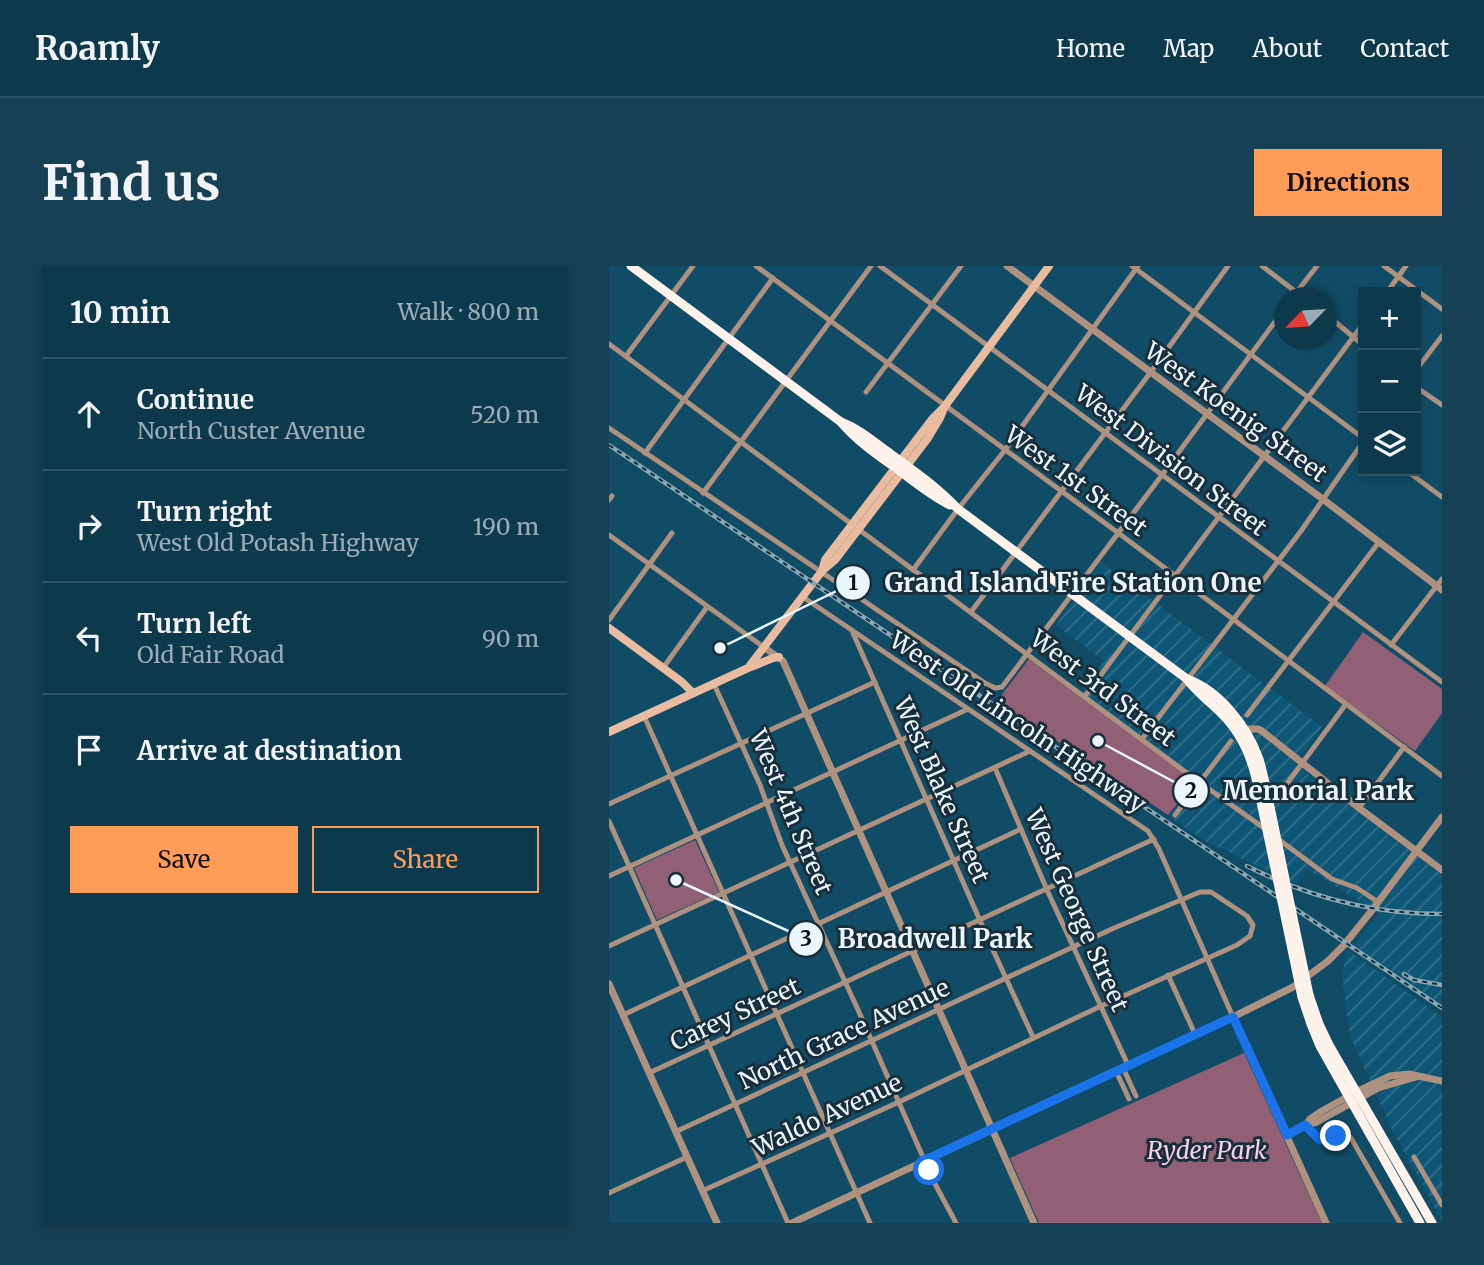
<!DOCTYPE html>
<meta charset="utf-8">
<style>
body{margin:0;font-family:Merriweather,serif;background:#164053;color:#f1f3f6}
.controls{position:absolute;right:21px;top:21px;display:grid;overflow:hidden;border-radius:0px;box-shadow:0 4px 10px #0003}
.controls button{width:63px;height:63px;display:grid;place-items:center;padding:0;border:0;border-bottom:2px solid #2d5364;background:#0d394c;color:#f1f3f6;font:35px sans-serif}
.compass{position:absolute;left:665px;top:21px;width:63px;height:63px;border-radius:50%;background:#0d394c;box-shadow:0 4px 10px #0003;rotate:245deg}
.stop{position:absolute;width:21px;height:21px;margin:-16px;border:5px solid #1a73e8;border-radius:50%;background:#fff}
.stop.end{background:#1a73e8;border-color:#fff;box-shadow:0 2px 7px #0008}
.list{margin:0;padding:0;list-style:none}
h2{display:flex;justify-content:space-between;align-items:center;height:91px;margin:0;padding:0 28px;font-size:30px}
h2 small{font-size:23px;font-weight:400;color:#9aacb5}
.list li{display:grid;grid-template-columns:46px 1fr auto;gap:21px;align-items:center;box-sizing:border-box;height:112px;padding:0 28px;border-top:2px solid #2d5364}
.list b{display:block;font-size:26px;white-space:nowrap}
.list p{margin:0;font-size:23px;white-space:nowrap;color:#9aacb5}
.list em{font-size:23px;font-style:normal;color:#9aacb5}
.actions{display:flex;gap:14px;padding:21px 28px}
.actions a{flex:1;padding:16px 0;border:2px solid #fe9c58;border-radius:0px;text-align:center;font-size:24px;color:#fe9c58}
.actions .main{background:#fe9c58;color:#111}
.icon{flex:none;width:38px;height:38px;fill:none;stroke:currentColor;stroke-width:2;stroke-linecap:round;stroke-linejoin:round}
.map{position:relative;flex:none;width:833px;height:957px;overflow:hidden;border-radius:0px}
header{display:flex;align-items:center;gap:42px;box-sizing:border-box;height:98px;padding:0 35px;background:#0d394c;border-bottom:2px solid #2d5364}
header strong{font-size:33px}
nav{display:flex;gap:38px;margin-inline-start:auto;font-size:24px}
.intro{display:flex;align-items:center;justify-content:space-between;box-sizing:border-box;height:168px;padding:0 42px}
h1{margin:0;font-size:49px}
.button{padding:18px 32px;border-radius:0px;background:#fe9c58;color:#111;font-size:24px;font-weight:700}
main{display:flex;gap:42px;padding:0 42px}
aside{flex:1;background:#0d394c;border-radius:0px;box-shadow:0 4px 10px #0003}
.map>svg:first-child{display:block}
.industrial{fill:url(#industrial-furrows)}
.green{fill:#916074}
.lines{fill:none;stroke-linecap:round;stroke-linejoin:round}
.minor{stroke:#ae917f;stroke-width:5}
.tertiary{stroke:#ae917f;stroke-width:7}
.secondary{stroke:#e9bb9f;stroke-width:8}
.trunk{stroke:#fef2ea;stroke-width:9}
.rail-casing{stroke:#87a8b7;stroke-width:4.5}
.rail{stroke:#182f3b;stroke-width:2;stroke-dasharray:5;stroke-linecap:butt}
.trunk-bridge{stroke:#fef2ea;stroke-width:9}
.route{stroke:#1a73e8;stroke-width:9}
.labels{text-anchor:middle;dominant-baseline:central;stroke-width:6;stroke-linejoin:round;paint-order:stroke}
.street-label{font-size:24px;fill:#ebf6fc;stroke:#182f3b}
.park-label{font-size:24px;font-style:italic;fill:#fad1e0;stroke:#182f3b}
.leader{fill:none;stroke:#ebf6fc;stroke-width:2.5}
.callout-dot{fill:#ebf6fc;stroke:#182f3b;stroke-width:2.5}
.mark-label{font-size:21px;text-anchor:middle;font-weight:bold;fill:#111}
.callout-label{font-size:26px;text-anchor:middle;font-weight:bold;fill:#ebf6fc;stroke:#182f3b;stroke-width:6;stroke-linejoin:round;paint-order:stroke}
</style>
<header>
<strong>Roamly</strong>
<nav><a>Home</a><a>Map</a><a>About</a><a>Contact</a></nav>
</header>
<div class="intro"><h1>Find us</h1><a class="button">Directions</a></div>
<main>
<aside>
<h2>10 min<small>Walk · 800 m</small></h2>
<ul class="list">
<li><svg class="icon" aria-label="ahead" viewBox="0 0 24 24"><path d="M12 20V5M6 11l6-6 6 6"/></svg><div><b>Continue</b><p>North Custer Avenue</p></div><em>520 m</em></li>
<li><svg class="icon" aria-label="right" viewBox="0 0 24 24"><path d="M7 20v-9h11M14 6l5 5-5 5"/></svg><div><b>Turn right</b><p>West Old Potash Highway</p></div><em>190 m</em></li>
<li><svg class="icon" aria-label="left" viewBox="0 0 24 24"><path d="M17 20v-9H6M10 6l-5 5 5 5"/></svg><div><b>Turn left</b><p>Old Fair Road</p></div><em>90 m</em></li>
<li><svg class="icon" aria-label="arrive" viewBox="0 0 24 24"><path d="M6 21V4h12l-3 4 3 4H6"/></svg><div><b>Arrive at destination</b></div></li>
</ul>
<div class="actions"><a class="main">Save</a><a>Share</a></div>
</aside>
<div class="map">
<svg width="833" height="957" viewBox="0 0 833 957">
<defs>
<pattern id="industrial-furrows" width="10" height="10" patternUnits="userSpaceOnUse" patternTransform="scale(1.75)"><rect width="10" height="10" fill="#0e5675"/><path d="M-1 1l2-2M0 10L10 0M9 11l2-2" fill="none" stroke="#316f8a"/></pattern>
</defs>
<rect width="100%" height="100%" fill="#114c66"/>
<g class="industrial">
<path d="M492,296L713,461L685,498L833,609V739L745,679L771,647L698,603L687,618L596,575L559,549L585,514L470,430L495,395L447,359Z"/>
<path d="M738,684L833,751V954L783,864L741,770L733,710Z"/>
</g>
<g class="green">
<path d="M754,366L833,423V447L806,485L716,420Z"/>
<path d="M420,393L586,515L559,549L388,435Z"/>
<path d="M86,574L110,626L48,654L25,602Z"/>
<path d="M635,787L713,957H430L401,892Z"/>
</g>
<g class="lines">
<g class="minor">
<path d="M147,0L508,266L833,510"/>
<path d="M271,0L833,416"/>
<path d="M523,0L754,172"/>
<path d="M653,0L695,32"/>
<path d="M775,0L833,43"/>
<path d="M778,26L797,0"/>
<path d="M683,32L708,0"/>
<path d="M718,49L754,79"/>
<path d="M0,78L590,516L659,565"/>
<path d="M17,90L84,0"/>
<path d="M807,104L833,70"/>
<path d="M807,121L833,139"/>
<path d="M257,126L352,0"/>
<path d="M0,162L376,417L386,422L393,421L553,209L676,42"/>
<path d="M36,187L164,12"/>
<path d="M798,205L833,231"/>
<path d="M94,227L262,0"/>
<path d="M0,234L3,230"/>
<path d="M0,269L156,382"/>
<path d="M304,304L349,243L396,184L529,0"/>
<path d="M194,331L539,565L550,583L624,751"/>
<path d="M362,346L541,107L619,0"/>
<path d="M0,354L63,267"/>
<path d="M244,367L384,684L424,771"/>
<path d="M782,379L833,313"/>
<path d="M54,402L98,341"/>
<path d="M105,418L151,519L173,579L250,746L325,916L347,957"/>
<path d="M476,430L754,58"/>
<path d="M638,449L770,276"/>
<path d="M35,450L261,957"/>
<path d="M533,473L692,265L754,176"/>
<path d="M386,502L438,624L519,799"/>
<path d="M671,527L737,438"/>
<path d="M0,538L266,416"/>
<path d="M750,542L795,481"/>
<path d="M566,549L622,475"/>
<path d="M0,555L179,957"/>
<path d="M669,573L723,613L748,622L769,636"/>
<path d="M0,610L359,443"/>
<path d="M0,680L421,485"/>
<path d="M559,709L586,768"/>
<path d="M14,749L412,563"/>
<path d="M514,802L527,830"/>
<path d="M507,805L520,833"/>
<path d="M40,807L545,573"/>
<path d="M697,859L711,874H717L735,868L742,872L791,957"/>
<path d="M66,866L505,662L591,626H602L638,650L644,659L641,670L628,679L492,740L290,836L93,925"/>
<path d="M805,891L833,939"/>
<path d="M0,927L78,891"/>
</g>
<g class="tertiary">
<path d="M398,0L715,234L833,324"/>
<path d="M156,382L174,395L425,957"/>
<path d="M635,463H649L653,465L750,542L833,604"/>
<path d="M0,718L108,957"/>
<path d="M624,751L717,957"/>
<path d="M697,859L708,856L769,822L807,811"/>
<path d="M678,869L697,859L701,853L713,845L747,826L781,810L800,808L833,815"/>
<path d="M183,957L624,751L684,721L719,695L735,679L764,643L833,551"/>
</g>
<g class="secondary">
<path d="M213,305L216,294L324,152L336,140L440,0"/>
<path d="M0,362L73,416L84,427"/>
<path d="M142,401L164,392L170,391"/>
<path d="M0,466L139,402L213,305L226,294L319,172L331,152L336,140"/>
</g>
<g class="trunk">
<path d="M22,0L232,156C249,176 270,190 291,205C307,217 323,230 341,239"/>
<path d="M232,156C250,163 264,175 279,186C304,204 328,221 349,243L578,413C587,426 598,433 609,444C635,468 645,497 651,531"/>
<path d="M578,413C611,425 638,460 650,493C654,507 657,521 660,536"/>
<path d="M700,729L710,758L720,779L823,957"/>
<path d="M693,731L702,758L711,780L811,957"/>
</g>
<g class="rail-casing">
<g id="rail">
<path d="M0,179L833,742"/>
<path d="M638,600C699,631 764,648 833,648"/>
<path d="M795,708L805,714L833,719"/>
</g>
</g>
<use href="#rail" class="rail"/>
<g class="trunk-bridge">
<path d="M651,531L693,731"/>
<path d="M660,536L700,729"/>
</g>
</g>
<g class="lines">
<path class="route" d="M320,904L316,894L624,751L678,869L696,859L711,874H720L727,870"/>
</g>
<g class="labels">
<g class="street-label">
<text transform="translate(627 146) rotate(36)">West Koenig Street</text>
<text transform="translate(562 194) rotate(37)">West Division Street</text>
<text transform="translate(467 215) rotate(36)">West 1st Street</text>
<text transform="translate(494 422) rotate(37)">West 3rd Street</text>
<text transform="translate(409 456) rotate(34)">West Old Lincoln Highway</text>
<text transform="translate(333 524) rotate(66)">West Blake Street</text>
<text transform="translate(182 546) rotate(67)">West 4th Street</text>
<text transform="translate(468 644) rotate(66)">West George Street</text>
<text transform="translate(126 748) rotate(-25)">Carey Street</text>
<text transform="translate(235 768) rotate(-25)">North Grace Avenue</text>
<text transform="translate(218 849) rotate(-25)">Waldo Avenue</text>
</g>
<g class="park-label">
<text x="598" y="884">Ryder Park</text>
</g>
</g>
<path class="leader" d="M111 382L244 317M489 475L582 525M67 614L197 673"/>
<g class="callout-dot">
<circle cx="111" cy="382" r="7"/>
<circle cx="489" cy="475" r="7"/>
<circle cx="67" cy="614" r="7"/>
<circle cx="244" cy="317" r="18"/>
<circle cx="582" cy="525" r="18"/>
<circle cx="197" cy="673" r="18"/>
</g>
<g class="mark-label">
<text x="244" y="324">1</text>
<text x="582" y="532">2</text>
<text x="197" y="680">3</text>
</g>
<g class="callout-label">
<text x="464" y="326">Grand Island Fire Station One</text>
<text x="709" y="534">Memorial Park</text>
<text x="326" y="682">Broadwell Park</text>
</g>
</svg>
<div class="controls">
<button>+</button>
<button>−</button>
<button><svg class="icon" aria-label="layers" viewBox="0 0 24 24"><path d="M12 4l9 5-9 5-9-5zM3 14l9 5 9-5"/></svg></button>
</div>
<svg class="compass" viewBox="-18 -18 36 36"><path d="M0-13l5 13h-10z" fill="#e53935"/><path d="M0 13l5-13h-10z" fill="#9aacb5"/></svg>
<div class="stop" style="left:320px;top:904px"></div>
<div class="stop end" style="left:727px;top:870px"></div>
</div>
</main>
